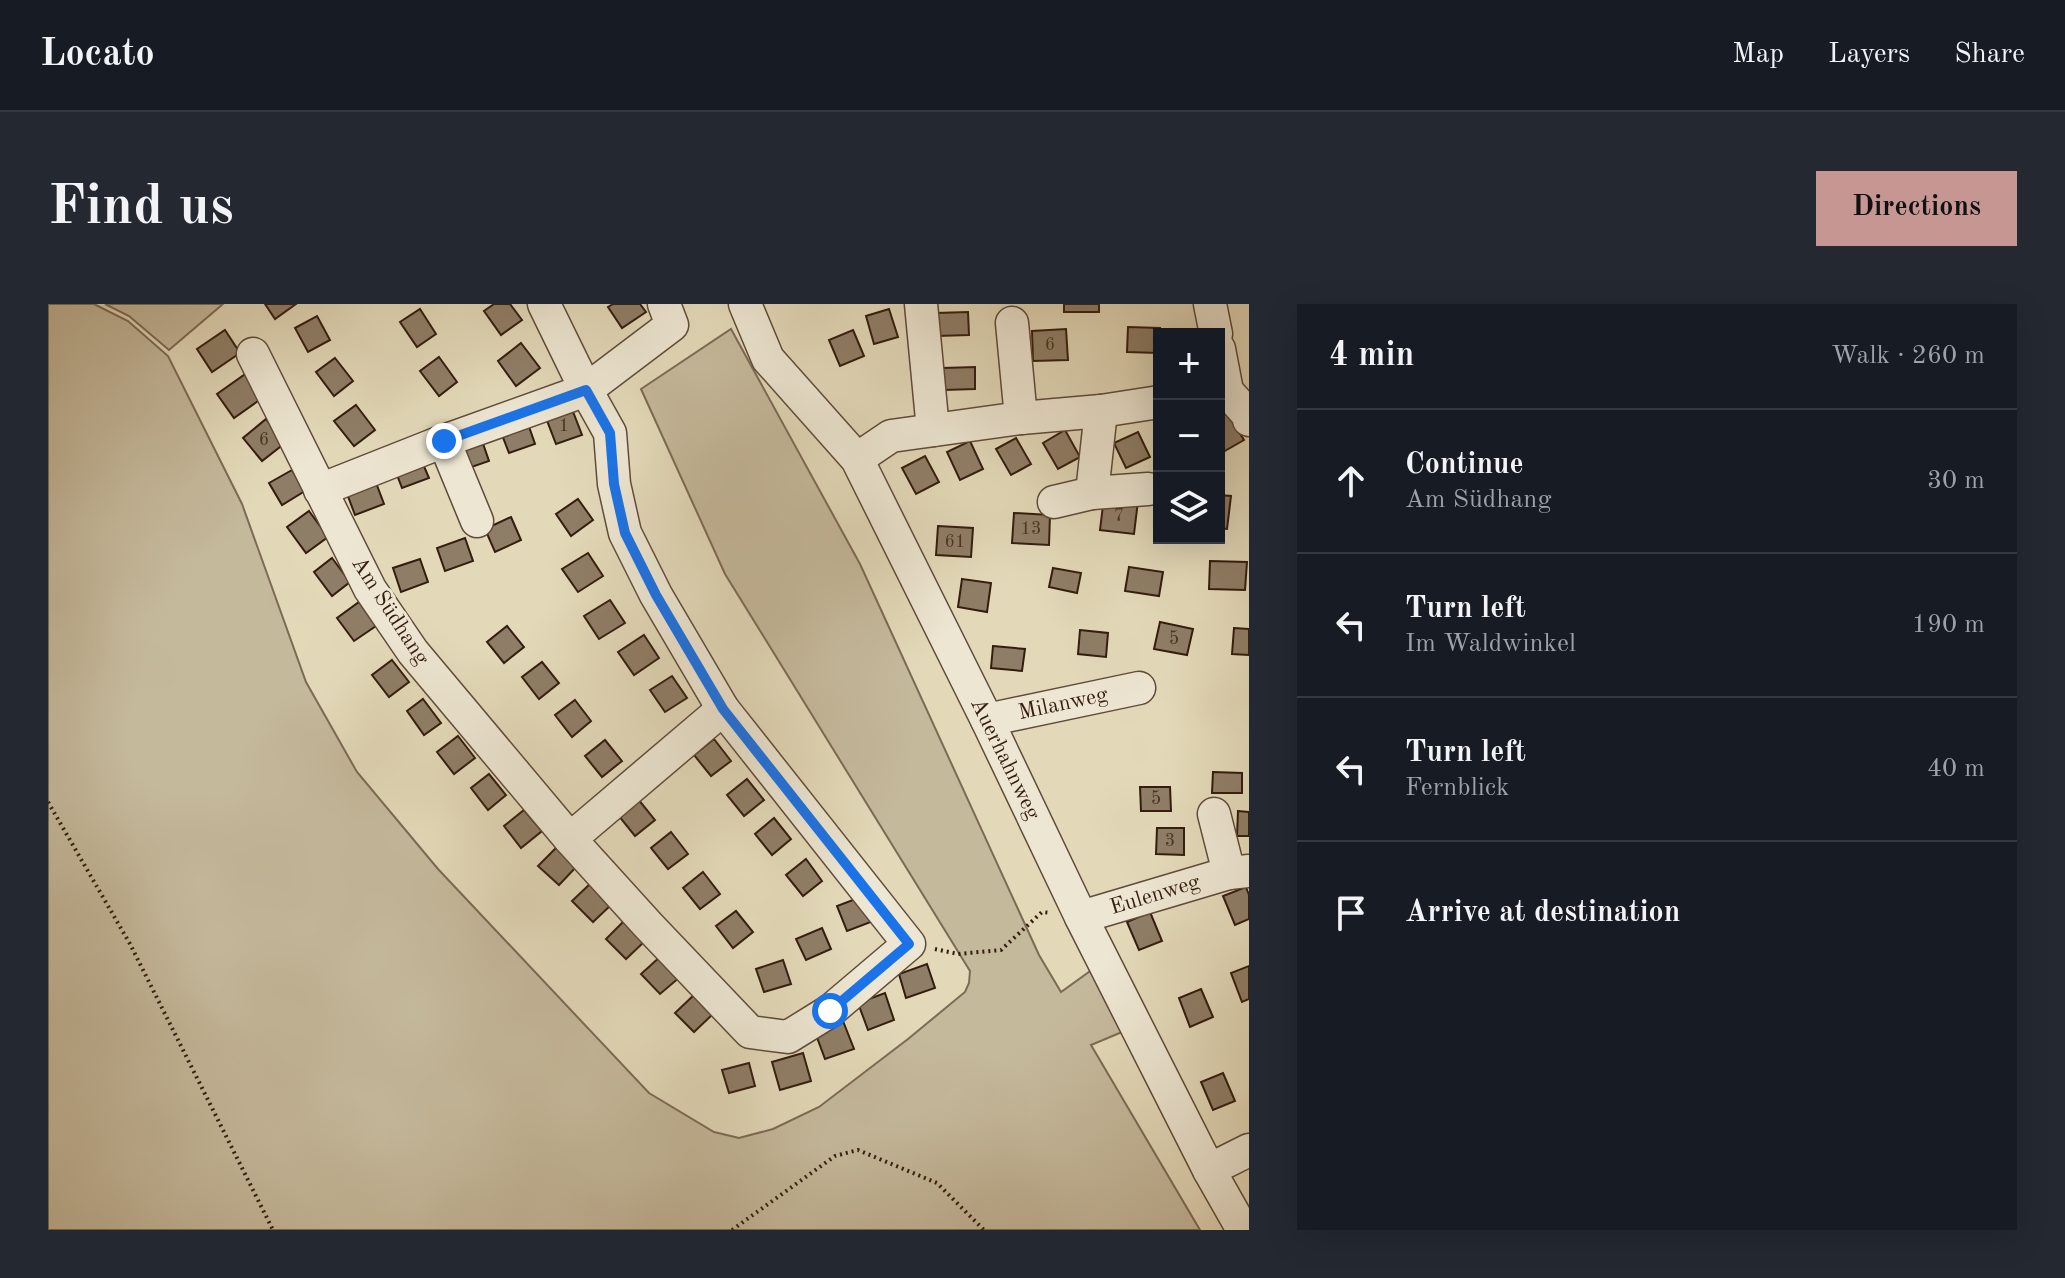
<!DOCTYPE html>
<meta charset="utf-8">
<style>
body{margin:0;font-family:"Old Standard TT",serif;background:#242831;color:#f1f3f6}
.controls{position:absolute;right:24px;top:24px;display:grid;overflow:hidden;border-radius:0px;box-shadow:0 8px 32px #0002}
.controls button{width:72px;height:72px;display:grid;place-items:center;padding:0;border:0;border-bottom:2px solid #363941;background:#171b24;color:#f1f3f6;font:40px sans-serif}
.stop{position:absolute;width:24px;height:24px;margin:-18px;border:6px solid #1a73e8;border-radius:50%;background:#fff}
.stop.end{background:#1a73e8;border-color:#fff;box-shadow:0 2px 8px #0008}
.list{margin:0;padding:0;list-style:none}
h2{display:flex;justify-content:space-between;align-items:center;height:104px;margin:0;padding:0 32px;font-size:34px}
h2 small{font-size:26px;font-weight:400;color:#9ea1a6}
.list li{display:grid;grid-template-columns:52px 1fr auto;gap:24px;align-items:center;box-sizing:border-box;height:144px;padding:0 32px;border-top:2px solid #363941}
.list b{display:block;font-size:30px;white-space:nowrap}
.list p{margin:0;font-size:26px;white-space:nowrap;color:#9ea1a6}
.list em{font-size:26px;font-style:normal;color:#9ea1a6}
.icon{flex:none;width:44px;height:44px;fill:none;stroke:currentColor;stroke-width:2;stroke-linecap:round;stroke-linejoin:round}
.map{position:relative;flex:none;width:1201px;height:926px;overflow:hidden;border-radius:0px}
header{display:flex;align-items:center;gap:48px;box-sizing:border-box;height:112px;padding:0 40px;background:#171b24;border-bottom:2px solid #363941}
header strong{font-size:38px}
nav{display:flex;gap:44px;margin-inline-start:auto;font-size:28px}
.intro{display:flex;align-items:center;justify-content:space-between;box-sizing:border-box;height:192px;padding:0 48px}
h1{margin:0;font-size:56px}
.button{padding:20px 36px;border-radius:0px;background:#c59692;color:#111;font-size:28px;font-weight:700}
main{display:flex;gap:48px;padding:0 48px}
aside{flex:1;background:#171b24;border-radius:0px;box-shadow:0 8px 32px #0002}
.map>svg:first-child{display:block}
.green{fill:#c5b99c;stroke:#7c6a56;stroke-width:2}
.building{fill:#8f7e67;stroke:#341c0f;stroke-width:2}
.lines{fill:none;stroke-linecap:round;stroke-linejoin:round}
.minor-casing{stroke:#604b3a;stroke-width:35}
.path{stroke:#341c0f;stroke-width:4;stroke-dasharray:2 4;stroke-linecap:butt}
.minor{stroke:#ede6d2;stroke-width:32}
.route{stroke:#1a73e8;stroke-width:10}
.labels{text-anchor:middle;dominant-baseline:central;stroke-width:6;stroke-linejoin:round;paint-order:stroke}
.number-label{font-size:18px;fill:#4b3425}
.street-label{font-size:22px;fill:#341c0f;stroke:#ede6d2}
</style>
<header>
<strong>Locato</strong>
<nav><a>Map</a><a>Layers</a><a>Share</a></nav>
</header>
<div class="intro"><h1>Find us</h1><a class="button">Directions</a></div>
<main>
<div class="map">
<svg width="1201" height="926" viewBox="0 0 1201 926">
<rect width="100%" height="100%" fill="#e3d9b9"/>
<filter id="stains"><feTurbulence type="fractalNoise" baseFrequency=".0025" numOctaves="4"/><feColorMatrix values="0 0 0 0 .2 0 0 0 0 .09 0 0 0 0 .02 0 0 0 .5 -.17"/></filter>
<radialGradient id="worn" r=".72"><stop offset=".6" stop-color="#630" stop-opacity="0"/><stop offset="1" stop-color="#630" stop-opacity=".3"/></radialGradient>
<g class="green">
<path d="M0,0H46L80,17L120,52L194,200L258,378L309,468L390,565L601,789L666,828L691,834L725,825L771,803L860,735L917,688L921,679L922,667L677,270L593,85L683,25L812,260L991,651L1013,688L1052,660L1086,723L1043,741L1152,926H0Z"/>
<path d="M57,0H175L121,46L81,12Z"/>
</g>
<g class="building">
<path d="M217,0H248L227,15Z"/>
<path d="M446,0H462L474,16L453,31L436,7Z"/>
<path d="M565,0H592L598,8L574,24L560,3Z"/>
<rect x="1016" y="0" width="35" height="8"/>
<path d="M372,5L388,30L369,43L352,18Z"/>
<path d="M841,5L850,33L826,40L818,12Z"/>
<path d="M920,8L921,31L889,32L888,9Z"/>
<path d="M269,12L282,36L260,48L247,24Z"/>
<path d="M1080,23L1112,24L1111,49L1079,48Z"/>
<path d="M1018,25L1020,56L985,57L984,27Z"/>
<path d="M177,26L192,49L164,68L149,45Z"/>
<path d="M805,26L816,52L792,62L781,36Z"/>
<path d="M473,39L492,64L468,82L450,57Z"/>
<path d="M391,53L409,78L391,92L372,67Z"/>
<path d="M287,54L305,77L286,92L268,68Z"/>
<path d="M927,63V85L896,86L895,64Z"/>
<path d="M203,66L220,90L186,114L169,90Z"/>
<path d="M308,101L327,126L306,142L286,117Z"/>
<path d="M524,105L534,131L508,140L498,114Z"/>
<path d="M1179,109L1196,136L1175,148L1171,142V114Z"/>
<path d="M478,114L487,140L461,149L451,123Z"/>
<path d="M218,115L237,139L214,157L195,134Z"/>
<path d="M1017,126L1032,153L1010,165L995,139Z"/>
<path d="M1090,128L1102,153L1078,164L1066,139Z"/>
<path d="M432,131L441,157L415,166L406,140Z"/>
<path d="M968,134L983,160L963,171L948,145Z"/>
<path d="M922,137L935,165L912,176L899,148Z"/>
<path d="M877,152L891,178L868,190L854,164Z"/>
<path d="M372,153L381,174L354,184L346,163Z"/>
<path d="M244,166L257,187L234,201L221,179Z"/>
<path d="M327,176L336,200L307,211L298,187Z"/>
<path d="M1171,191L1183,192L1179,225L1171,224Z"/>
<path d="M1056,193L1090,197L1086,230L1052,226Z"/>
<path d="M530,195L545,216L523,232L508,210Z"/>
<path d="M261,207L280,233L258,249L239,223Z"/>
<path d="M966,209L1002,211L1001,241L964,239Z"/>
<path d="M463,213L473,236L447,248L437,225Z"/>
<path d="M890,222L925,224L923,253L888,251Z"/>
<path d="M417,234L425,257L397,267L389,244Z"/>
<path d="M540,249L555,272L530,288L514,265Z"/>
<path d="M284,254L302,278L284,292L266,268Z"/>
<path d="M372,255L380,278L353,288L345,264Z"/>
<path d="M1162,257L1199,258L1197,286L1161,285Z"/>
<path d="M1081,263L1115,268L1111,292L1077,287Z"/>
<path d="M1005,264L1033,269L1029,289L1001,283Z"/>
<path d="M914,275L943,279L939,308L910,303Z"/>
<path d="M562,296L577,319L551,335L536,312Z"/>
<path d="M311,298L328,322L306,337L289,314Z"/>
<path d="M1112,318L1145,325L1139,351L1106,345Z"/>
<path d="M459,322L476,343L456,359L439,338Z"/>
<path d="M1186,324L1201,325V351L1184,350Z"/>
<path d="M1032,326L1060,329L1058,353L1030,350Z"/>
<path d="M596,331L611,354L586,371L570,348Z"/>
<path d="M945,342L977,345L974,367L943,364Z"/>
<path d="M344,356L361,378L341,393L324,371Z"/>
<path d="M494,358L511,379L491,395L474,373Z"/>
<path d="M624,372L639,394L617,408L602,386Z"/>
<path d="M375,395L393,419L376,431L359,407Z"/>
<path d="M527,396L543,417L524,433L507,411Z"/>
<path d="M410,432L427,454L406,470L389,448Z"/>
<path d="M666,435L683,457L663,472L646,451Z"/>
<path d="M557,436L574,457L554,473L537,452Z"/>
<path d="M1165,468L1194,469V489H1164Z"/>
<path d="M441,470L458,491L440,506L423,484Z"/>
<path d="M699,475L716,496L696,512L679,491Z"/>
<path d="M1092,483H1122L1123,507H1093Z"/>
<path d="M590,495L607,516L587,532L570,511Z"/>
<path d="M476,506L494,527L473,544L456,522Z"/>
<path d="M1190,507L1201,508V532H1189Z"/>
<path d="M726,514L743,535L724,551L707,530Z"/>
<path d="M1109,524H1136V551L1108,550Z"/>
<path d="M623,528L640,550L620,565L603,544Z"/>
<path d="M509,543L529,562L511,581L490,562Z"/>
<path d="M758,555L774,577L755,592L738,571Z"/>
<path d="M655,568L672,590L652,605L635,584Z"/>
<path d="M544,578L564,600L545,618L524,597Z"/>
<path d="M1198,583L1201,591V615L1187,621L1175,592Z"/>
<path d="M818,591L828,616L799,627L789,602Z"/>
<path d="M688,607L705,628L685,644L668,622Z"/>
<path d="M1102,608L1114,637L1091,646L1079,618Z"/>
<path d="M577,616L597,637L578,655L558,635Z"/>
<path d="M774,624L783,645L758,656L748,635Z"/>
<path d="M613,652L632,673L612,690L593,670Z"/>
<path d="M735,656L743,680L716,688L708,665Z"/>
<path d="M879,660L887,684L858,694L851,670Z"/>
<path d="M1201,662V695L1194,698L1183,669Z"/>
<path d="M1153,685L1165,713L1142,723L1131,694Z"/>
<path d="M837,689L846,716L820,726L810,699Z"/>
<path d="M647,690L666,709L646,728L627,709Z"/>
<path d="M795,717L806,745L777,755L767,728Z"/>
<path d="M755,749L763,777L732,786L724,758Z"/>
<path d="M701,759L707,782L681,789L674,766Z"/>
<path d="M1175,769L1187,797L1165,806L1153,778Z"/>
</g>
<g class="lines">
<g class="minor-casing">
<g id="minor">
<path d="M496,0L538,86L562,129L566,180L577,229L608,291L675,405L861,640L782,707L740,733L702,728L600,621L522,535"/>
<path d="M697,0L720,55L809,155L939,416L1033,613L1161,866L1195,926"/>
<path d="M873,0L885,126"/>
<path d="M1162,0L1168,30"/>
<path d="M964,19L973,114"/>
<path d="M1171,45L1179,87L1200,111L1201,116"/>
<path d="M205,50L322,285L365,348L522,535L675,405"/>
<path d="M1053,107L1044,189L1100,185"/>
<path d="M809,155L843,132L973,114L1053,107L1111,98"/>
<path d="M272,186L396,137"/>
<path d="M1006,198L1044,189"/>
<path d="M429,217L396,137L538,86L624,21L616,0"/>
<path d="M939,416L1091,384"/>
<path d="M1166,510L1181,569"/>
<path d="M1033,613L1181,569L1201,567"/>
<path d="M1161,866L1201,846"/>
</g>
</g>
<g class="path">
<path d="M0,498L82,640L225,926"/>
<path d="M887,645L910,650L953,646L994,608L1003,609"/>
<path d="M684,926L787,852L810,846L889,879L936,926"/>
</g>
<use href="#minor" class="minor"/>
</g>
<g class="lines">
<path class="route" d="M396,137L538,86L562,129L566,180L577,229L608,291L675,405L861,640L782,707"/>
</g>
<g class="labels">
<g class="number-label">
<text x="1002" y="41">6</text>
<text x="516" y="122">1</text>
<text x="216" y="136">6</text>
<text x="1071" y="212">7</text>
<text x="983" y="225">13</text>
<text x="907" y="238">61</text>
<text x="1126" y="335">5</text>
<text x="1108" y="495">5</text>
<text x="1122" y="537">3</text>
</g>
<g class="street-label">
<text transform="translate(342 307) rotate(57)">Am Südhang</text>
<text transform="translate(1015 400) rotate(-12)">Milanweg</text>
<text transform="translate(957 455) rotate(64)">Auerhahnweg</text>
<text transform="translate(1107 591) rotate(-17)">Eulenweg</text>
</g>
</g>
<rect width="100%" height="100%" filter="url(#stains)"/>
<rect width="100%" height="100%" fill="url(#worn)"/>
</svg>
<div class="controls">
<button>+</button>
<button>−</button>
<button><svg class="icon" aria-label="layers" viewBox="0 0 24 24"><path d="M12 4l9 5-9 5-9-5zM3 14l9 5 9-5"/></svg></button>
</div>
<div class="stop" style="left:782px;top:707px"></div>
<div class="stop end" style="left:396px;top:137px"></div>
</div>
<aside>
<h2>4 min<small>Walk · 260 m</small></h2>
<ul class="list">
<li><svg class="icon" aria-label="ahead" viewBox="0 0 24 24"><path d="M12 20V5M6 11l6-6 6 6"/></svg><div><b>Continue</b><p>Am Südhang</p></div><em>30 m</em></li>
<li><svg class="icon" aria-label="left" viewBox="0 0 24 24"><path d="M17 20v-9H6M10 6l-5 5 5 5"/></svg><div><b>Turn left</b><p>Im Waldwinkel</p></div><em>190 m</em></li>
<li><svg class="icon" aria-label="left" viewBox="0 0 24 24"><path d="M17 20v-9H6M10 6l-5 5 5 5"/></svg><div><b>Turn left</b><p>Fernblick</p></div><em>40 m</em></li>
<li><svg class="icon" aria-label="arrive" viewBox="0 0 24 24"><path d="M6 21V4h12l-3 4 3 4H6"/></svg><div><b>Arrive at destination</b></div></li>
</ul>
</aside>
</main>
